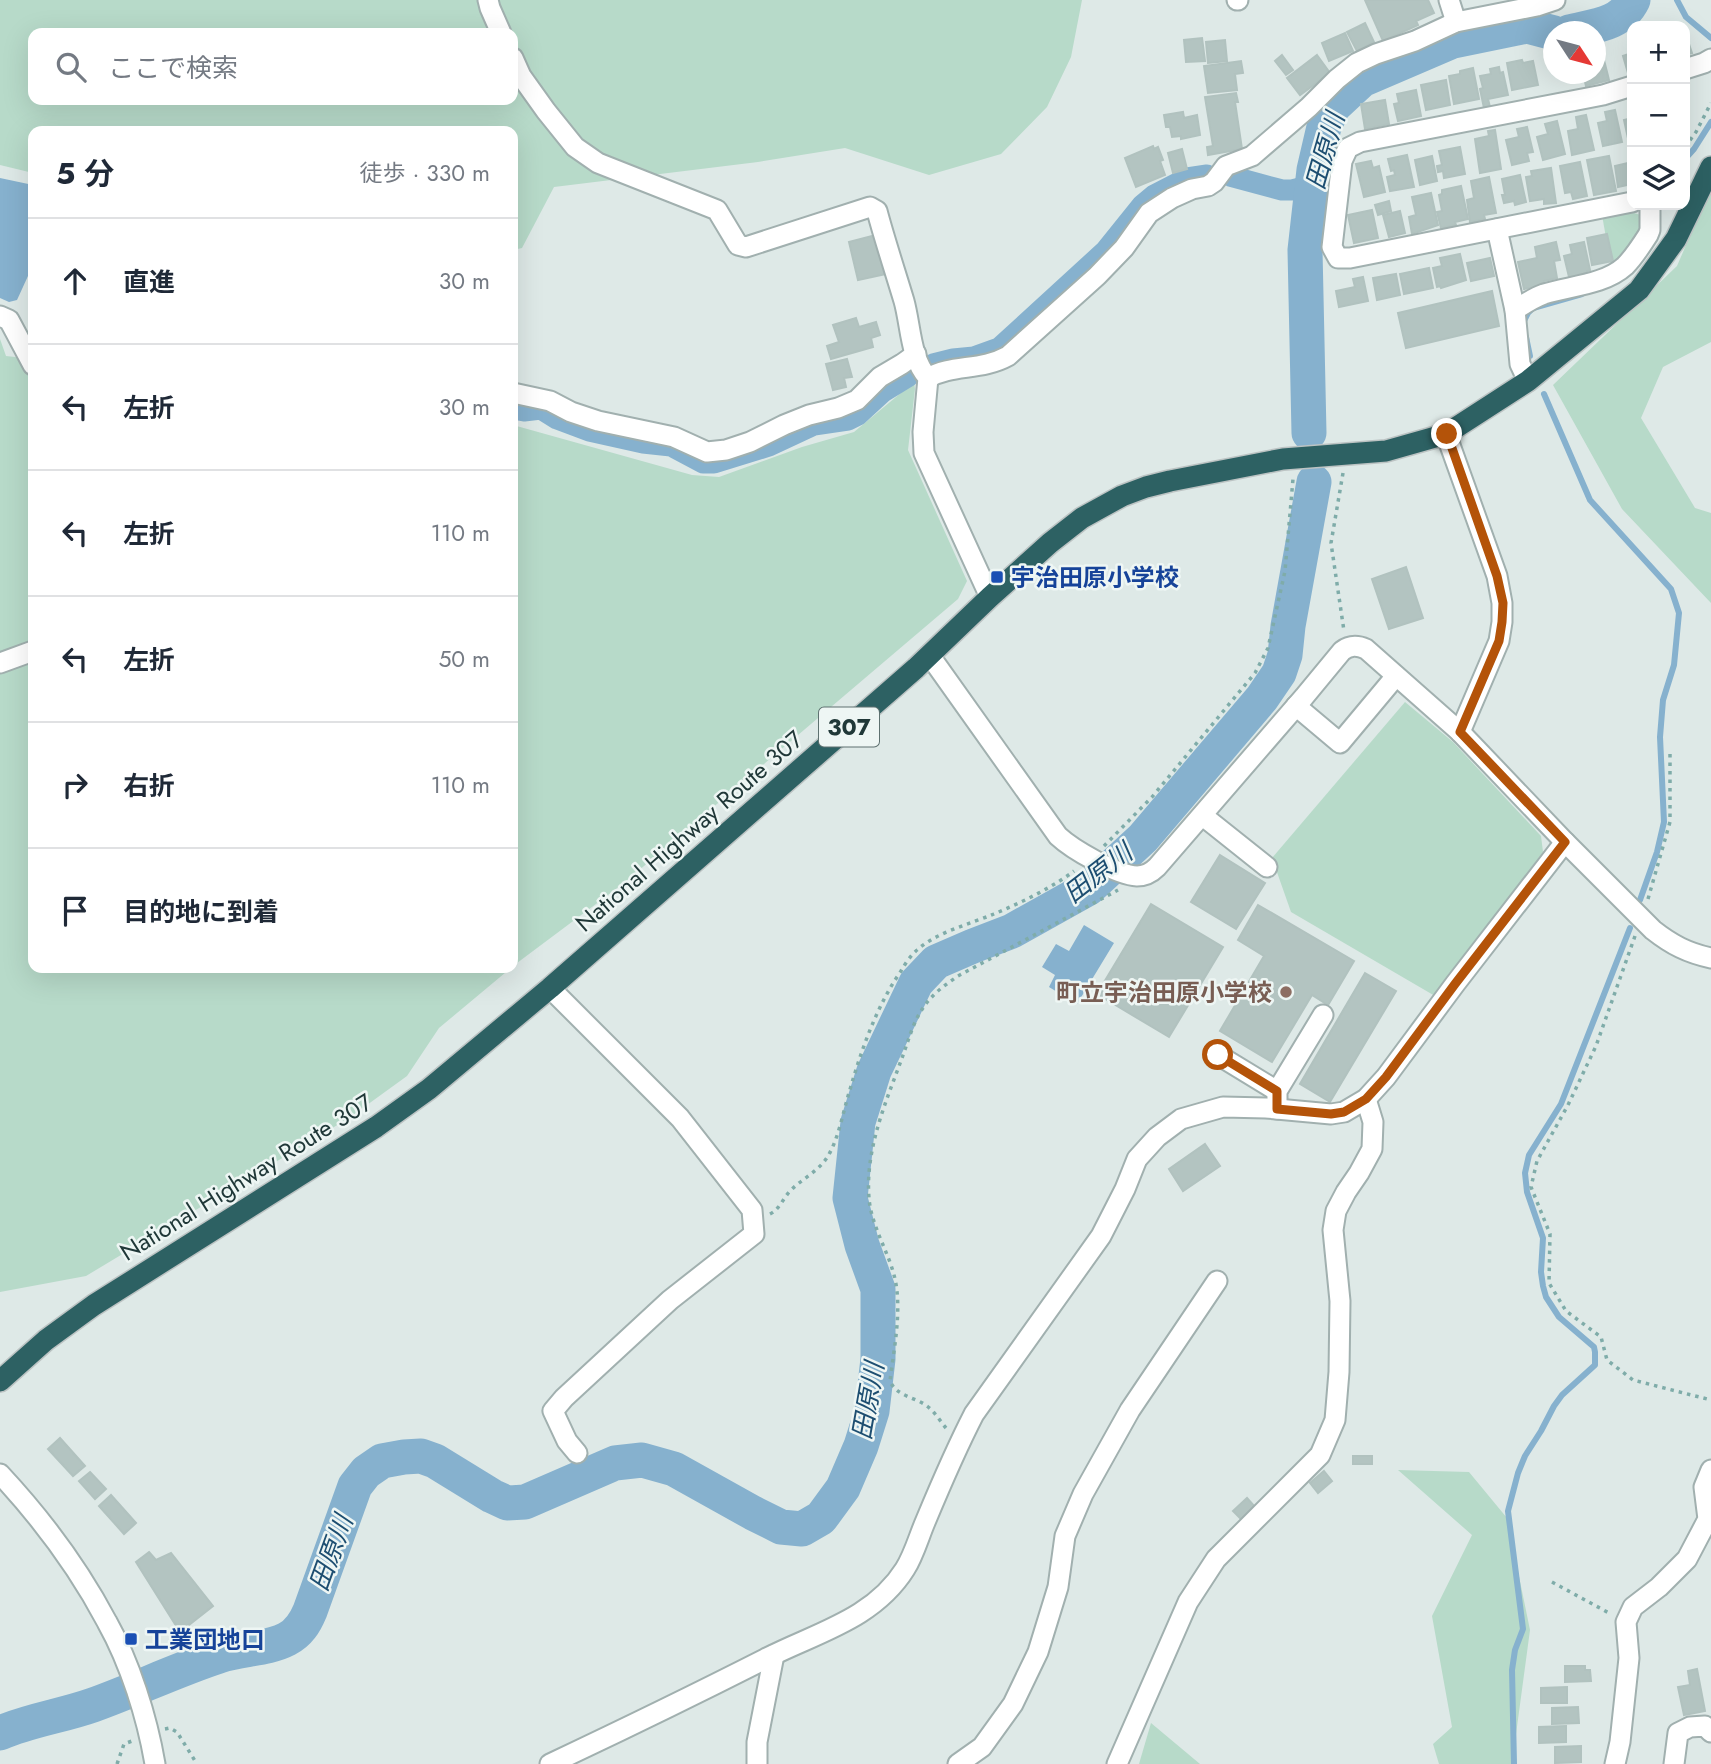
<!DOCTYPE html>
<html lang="ja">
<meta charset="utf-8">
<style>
body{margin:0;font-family:Jost,"Noto Sans JP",sans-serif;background:#f6f6f7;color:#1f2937}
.controls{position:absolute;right:21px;top:21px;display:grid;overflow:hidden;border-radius:14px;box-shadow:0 7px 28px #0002}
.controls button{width:63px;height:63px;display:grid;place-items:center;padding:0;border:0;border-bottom:2px solid #e0e1e3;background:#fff;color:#1f2937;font:35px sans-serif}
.compass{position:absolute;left:1543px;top:21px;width:63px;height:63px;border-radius:50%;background:#fff;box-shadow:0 7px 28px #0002;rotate:126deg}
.stop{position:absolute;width:21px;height:21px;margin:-16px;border:5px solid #b45309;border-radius:50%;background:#fff}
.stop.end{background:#b45309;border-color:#fff;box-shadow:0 2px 7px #0008}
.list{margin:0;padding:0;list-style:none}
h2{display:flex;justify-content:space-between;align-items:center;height:91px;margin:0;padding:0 28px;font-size:30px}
h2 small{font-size:23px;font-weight:400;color:#747a83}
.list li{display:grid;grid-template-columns:46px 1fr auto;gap:21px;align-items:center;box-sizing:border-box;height:126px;padding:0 28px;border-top:2px solid #e0e1e3}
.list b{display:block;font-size:26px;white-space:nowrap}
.list em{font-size:23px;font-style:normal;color:#747a83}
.icon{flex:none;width:38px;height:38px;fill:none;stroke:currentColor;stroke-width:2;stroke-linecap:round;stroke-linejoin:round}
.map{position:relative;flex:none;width:1711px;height:1764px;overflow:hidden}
.search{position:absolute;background:#fff;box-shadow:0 7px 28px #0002;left:28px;top:28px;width:490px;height:77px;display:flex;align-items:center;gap:18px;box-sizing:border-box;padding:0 24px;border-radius:14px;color:#747a83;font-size:26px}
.panel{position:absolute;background:#fff;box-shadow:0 7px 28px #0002;left:28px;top:126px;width:490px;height:847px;border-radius:14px}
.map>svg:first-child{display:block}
.green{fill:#b7dac9;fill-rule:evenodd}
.water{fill:#86b1ce}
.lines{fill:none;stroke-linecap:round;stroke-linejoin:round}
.stream{stroke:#86b1ce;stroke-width:6}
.canal{stroke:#86b1ce;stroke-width:21}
.river{stroke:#86b1ce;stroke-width:35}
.building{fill:#b3c4c1;stroke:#b1c2bf;stroke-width:2}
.minor-casing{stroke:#a1b0af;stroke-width:23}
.highway-casing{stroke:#bcc3c3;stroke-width:24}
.path{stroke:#7faca9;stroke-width:3.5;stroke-dasharray:3.5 5;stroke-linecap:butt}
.minor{stroke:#fff;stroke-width:19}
.highway{stroke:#2d6163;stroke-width:21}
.route{stroke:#b45309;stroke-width:9}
.transit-dot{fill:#1a4fb4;stroke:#eef6f4;stroke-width:2.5}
.education-dot{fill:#8d6e63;stroke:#eef6f4;stroke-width:2.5}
.labels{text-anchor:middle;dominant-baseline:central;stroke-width:5;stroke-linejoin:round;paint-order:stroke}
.shield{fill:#eef6f4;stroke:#5e7170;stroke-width:2}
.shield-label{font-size:23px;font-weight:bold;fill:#203838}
.transit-label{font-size:24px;font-weight:bold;fill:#164399;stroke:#eef6f4;text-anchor:start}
.street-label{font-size:24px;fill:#203838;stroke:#eef6f4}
.education-label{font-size:24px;font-weight:bold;fill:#785e54;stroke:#eef6f4;text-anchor:end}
.water-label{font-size:26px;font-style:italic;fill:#1d4e71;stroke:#eef6f4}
</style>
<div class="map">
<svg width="1711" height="1764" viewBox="0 0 1711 1764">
<rect width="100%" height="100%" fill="#dee9e7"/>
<g class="green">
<path d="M0,0H1082L1071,57L1047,107L1001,154L929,175L845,148L758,162L554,187L522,248L513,250V131H33V173L0,165ZM33,33H513V100H33Z"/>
<path d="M1711,187V342L1663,367L1641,418L1695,508L1711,513V603L1622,509L1553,385L1677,266Z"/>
<path d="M1634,213L1644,216L1640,242L1611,266L1602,215Z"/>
<path d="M0,339L6,356L33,359V968H511L439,1028L407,1076L349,1118L86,1276L0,1292Z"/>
<path d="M914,382L915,389L908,450L967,581L958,599L624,883L513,966V425L692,475L719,477L802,447L854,432Z"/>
<path d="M1405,702L1453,742L1541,836L1543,852L1435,996L1291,912L1272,858Z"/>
<path d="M1398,1470L1469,1472L1507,1518L1530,1630L1512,1764H1439L1433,1744L1452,1727L1432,1616L1472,1535Z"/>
<path d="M1151,1723L1200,1764H1139Z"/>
</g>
<g class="water">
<path d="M0,178L33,185V265L17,300L9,302L0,298Z"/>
<path d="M1084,925L1114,943L1077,1004L1049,987L1055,975L1042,967L1056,944L1069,951Z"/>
</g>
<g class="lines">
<g class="stream">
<path d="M1677,0L1686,17L1711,38"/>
<path d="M1685,159L1694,149L1711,122"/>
<path d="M1523,323L1528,313L1533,308L1582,294"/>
<path d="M1526,337L1530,356"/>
<path d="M1544,394L1590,500L1671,589L1679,613L1674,665L1663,700L1660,737L1664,822L1657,852L1640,900"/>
<path d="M1514,1764L1512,1670L1515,1650L1523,1629L1508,1511L1518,1473L1525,1456L1541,1431L1554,1406L1562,1395L1595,1365V1352L1594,1347L1559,1317L1546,1297L1543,1286L1541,1272L1543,1238L1527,1192L1525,1173L1529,1155L1561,1104L1630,928"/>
</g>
<g class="canal">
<path d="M1230,176L1282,190H1292L1312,185"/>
<path d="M933,364L953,359L974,357L999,348L1105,251L1142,205L1154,195L1187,178L1207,175"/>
<path d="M513,409L524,411L541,409L557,419L589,431L643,443L671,446L703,463H714L769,446L814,425L848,420L858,415L883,392L909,376"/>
</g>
<g class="river">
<path d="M1569,32C1593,26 1621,25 1633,0"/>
<path d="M1309,433L1305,250L1314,170L1324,127L1333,107L1362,80L1453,41L1527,26L1554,33"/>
<path d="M0,1733C30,1720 62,1716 93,1705C135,1690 176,1670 219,1656C241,1648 266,1650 287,1639C299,1633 305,1623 310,1611L355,1486L366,1472L382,1461L404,1457L421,1456L435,1461L492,1496L507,1503L525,1502L615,1463L642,1460L674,1469L753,1513L781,1527L802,1529L821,1518L843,1488L861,1446L872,1411L878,1359V1289L862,1245L850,1198L858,1122L874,1071L916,983L936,962L973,946L1012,931L1089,888L1143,838L1262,698L1279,673L1285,655L1288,626L1314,482"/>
</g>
</g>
<g class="building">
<path d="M1365,0H1428L1434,13L1416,21L1418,25L1383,41Z"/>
<path d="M1365,23L1374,42L1357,51L1347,32Z"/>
<path d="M1685,32L1692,53L1685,55Z"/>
<path d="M1345,33L1353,51L1329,61L1322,43Z"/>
<path d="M1202,38L1205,61L1186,62L1184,40Z"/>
<path d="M1225,40L1227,61L1208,63L1206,42Z"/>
<path d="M1632,53V72L1628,73L1623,56Z"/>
<path d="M1282,55L1293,70L1286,75L1275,61Z"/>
<path d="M1317,55L1330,73L1300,95L1287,78Z"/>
<path d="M1522,60L1523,63L1533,61L1538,85L1512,90L1507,63Z"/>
<path d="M1604,60L1609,80L1586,86L1583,74H1596V62Z"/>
<path d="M1241,61L1243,73L1235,74L1237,90L1208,93L1204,66Z"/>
<path d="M1499,67L1500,73L1503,72L1508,95L1488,99L1490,107L1484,108L1480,89L1483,88L1480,76L1491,74L1490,69Z"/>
<path d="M1473,68L1479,99L1454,104L1449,76L1460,74V71Z"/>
<path d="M1446,80L1450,105L1426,110L1421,85Z"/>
<path d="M1416,90L1421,116L1398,121L1394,104L1399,103L1397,94Z"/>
<path d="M1236,93L1238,102H1235L1242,149L1208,155L1207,147L1213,146L1205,97Z"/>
<path d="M1385,100L1389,124L1365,129L1361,104Z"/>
<path d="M1615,110L1622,142L1603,146L1598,123L1607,121L1605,112Z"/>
<path d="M1183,112L1184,118L1197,115L1200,135L1181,139V136L1172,137L1170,127H1166L1164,115Z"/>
<path d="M1586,115L1594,150L1572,155L1568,131L1578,129L1576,117Z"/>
<path d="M1632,118V143H1629L1624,120Z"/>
<path d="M1557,121L1565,154L1543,160L1537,137L1548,134L1545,124Z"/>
<path d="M1527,127L1533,152L1527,153L1529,161L1512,165L1506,140L1519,137L1517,129Z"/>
<path d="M1495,130L1501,169L1480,173L1475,139L1489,136L1488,131Z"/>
<path d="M1153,146L1154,149L1158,147L1163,160L1160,161L1165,175L1136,187L1125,158Z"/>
<path d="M1460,147L1465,174L1444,178L1443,171L1438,172L1437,166L1442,165L1439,151Z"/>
<path d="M1182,149L1187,169L1173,173L1168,153Z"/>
<path d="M1407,155L1414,187L1390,191L1387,177L1395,175L1394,170L1391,171L1388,159Z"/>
<path d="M1432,156L1437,181L1420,185L1415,160Z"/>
<path d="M1609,156L1616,191L1594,195L1587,160Z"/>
<path d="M1371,161L1373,168L1379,166L1385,192L1364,197L1356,164Z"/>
<path d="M1580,162L1587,196L1573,199L1571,192L1565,193L1560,166Z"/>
<path d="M1632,162V184L1618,187L1615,166Z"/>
<path d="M1551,168L1556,203L1544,204V199L1530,201L1526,177L1532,176L1531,171Z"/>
<path d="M1520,175L1526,202L1515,205L1514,201L1504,203L1502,195H1505L1502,179Z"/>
<path d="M1489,177L1496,213L1484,215L1485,219L1470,222L1467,200L1474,198L1471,181Z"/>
<path d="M1461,186L1468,219L1455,222L1456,225L1441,228L1437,212L1442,211L1439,195L1442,194V190Z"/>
<path d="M1431,193L1438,225L1412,234L1409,217L1416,215L1412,197Z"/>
<path d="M1389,201L1391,211L1378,215L1375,205Z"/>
<path d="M1372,210L1378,238L1354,243L1348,215Z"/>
<path d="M1400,211L1405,233L1389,237L1383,215Z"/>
<path d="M1607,234L1613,261L1592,265L1587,238Z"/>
<path d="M876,235L886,274L858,280L849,242Z"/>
<path d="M1556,242L1560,260L1554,261L1557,278L1544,281L1545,285L1524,289L1518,262L1537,258L1535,247Z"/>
<path d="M1584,242L1590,270L1587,271V273L1569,277L1564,256L1572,254L1570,245Z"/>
<path d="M1460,254L1466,280L1441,288L1440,286L1437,287L1433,268L1442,266L1440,258Z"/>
<path d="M1490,258L1494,276L1471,281L1467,263Z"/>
<path d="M1429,268L1433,288L1404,294L1400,274Z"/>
<path d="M1396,274L1400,295L1377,300L1373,278Z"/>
<path d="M1363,277L1368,301L1339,307L1336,291L1355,287L1353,279Z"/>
<path d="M1492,291L1499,326L1406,348L1398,313Z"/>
<path d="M856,318L859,327L876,322L880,335L871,338L873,347L831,359L827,346L839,342L833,325Z"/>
<path d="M847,359L852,377L844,378L846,387L833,390L826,364Z"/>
<path d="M1406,567L1423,618L1389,629L1372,579Z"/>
<path d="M1220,855L1265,883L1236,929L1191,902Z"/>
<path d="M1151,904L1223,947L1169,1037L1097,994Z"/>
<path d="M1258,905L1354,961L1328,1005L1312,995L1272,1062L1220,1031L1264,956L1238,940Z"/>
<path d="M1365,973L1396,991L1330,1102L1300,1084Z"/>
<path d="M1205,1144L1220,1166L1183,1191L1169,1169Z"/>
<path d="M60,1438L85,1466L73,1476L48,1449Z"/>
<rect x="1353" y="1456" width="19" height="8"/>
<path d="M1324,1471L1332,1481L1318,1493L1310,1483Z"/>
<path d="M90,1472L106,1489L95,1499L79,1481Z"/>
<path d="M111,1495L136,1523L124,1534L99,1506Z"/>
<path d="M1247,1498L1255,1507L1242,1520L1233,1511Z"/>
<path d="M149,1552L156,1560L171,1553L213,1606L180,1632L136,1562Z"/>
<path d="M1565,1666H1585V1670H1590L1591,1681L1565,1682Z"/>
<path d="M1697,1669L1705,1711L1684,1715L1678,1687L1690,1685L1688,1671Z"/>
<path d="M1567,1687V1703H1541V1688Z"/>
<path d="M1578,1707L1579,1723L1552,1724V1708Z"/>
<path d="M1566,1726V1742L1539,1743V1727Z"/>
<path d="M1581,1746V1762L1555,1763V1747Z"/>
</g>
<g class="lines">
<g class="minor-casing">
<g id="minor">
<path d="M488,0L490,8L501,33"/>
<path d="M1237,0H1238"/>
<path d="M1449,0L1456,22"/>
<path d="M513,58L521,76L546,111L575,147L598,163L717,210L738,245L746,247L870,207L877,211C885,241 895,271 904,301C911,326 910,358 928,378L923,432L924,453L990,597"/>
<path d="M1685,69L1704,63L1711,59"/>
<path d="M1632,86L1603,95L1360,142L1348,148L1342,161L1332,247L1338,258H1350L1632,202"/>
<path d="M1497,229L1515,310L1520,364L1528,381"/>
<path d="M1515,310C1524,304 1533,298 1544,294C1569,286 1604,285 1625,266C1634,257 1641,246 1648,235L1650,230V205"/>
<path d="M0,316L9,320L33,365"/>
<path d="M928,378C952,364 981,371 1008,356L1097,276L1124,248L1149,213L1172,198L1192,189L1208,186L1214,182L1226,166L1252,156L1309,107L1337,79L1357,63L1376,54L1415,41L1456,22L1537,6L1555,0"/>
<path d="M513,393L550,401L571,412L598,421L674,437L707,452L726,450L750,442L784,425L809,415L838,408L857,400L880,377L902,364L916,354"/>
<path d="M1446,434L1497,576L1502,603V622L1499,641L1460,732"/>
<path d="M930,656L1058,836C1073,850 1117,875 1137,876C1145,876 1152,872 1157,867L1304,697L1342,651C1350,645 1357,645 1366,649L1460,732L1565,842L1653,930C1672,945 1688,953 1711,958"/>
<path d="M0,663L33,651"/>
<path d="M1296,706L1340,743L1396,676"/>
<path d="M1203,816L1267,867"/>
<path d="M550,988L680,1118L752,1210L754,1234L670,1300L564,1398L553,1411L567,1441L577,1453"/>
<path d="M1218,1055L1277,1091"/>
<path d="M1277,1109V1091L1323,1015"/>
<path d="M0,1474C41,1518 79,1569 107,1622C130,1663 147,1717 155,1764"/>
<path d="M550,1764C622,1730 694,1695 765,1659C815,1633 873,1620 905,1569C914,1555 919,1536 926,1520C941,1484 956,1449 974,1414L1101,1236L1125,1189L1137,1159L1157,1137L1181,1119L1223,1107L1266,1108L1331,1114L1344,1112L1366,1099L1386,1077L1455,984L1565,842"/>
<path d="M757,1764V1742L774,1655"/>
<path d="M958,1764L982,1747L1013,1704L1038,1652L1058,1587L1065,1536L1083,1494L1130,1410L1217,1281"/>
<path d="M1117,1764L1188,1602L1216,1559L1320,1455L1335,1420L1339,1372L1340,1301L1333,1230L1336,1211L1346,1192L1359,1173L1372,1149L1373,1122L1366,1099"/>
<path d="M1615,1764L1620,1742L1629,1658L1626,1622L1633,1607L1659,1587L1687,1559L1708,1519L1704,1487L1711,1470"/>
<path d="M1674,1764L1678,1733L1690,1727L1705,1726L1711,1732"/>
</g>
</g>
<g class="highway-casing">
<path id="highway" d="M0,1381L46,1340L94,1305L376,1127L429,1089L550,988L916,668L990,597L1050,543L1082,518L1122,496L1146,487L1170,481L1283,459L1386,451L1446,434L1528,381L1639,290L1676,239L1711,167"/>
</g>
<g class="path">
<path d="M1685,147L1696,132L1711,103"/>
<path d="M1343,473L1331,543L1344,631"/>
<path d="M1104,846L1152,797L1255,673L1268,648L1285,571L1293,479"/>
<path d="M1648,899L1670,822V754"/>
<path d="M1635,936L1596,1046L1568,1105L1537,1161L1531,1187L1550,1234L1549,1283L1566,1311L1601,1337L1607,1360L1633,1380L1711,1400"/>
<path d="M770,1214C780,1209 783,1198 791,1190C802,1179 817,1172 826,1159C838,1142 843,1112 849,1093C861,1051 876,1007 901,971C905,964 911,955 917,950C937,932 970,924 994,914C1022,902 1050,889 1074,871"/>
<path d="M946,1428C940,1421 935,1412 927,1406C915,1397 896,1396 890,1381C894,1348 902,1311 895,1279C889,1252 871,1226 869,1198C865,1149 886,1102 902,1058C908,1042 913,1022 923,1008C932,994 945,985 958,976L1118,890"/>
<path d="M1552,1582L1609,1613"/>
<path d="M165,1729L170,1728L177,1732L197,1764"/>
<path d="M117,1764L124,1744L132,1741"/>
</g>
<use href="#minor" class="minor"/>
<use href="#highway" class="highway"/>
</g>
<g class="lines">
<path class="route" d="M1218,1055L1277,1091V1109L1331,1114L1344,1112L1366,1099L1386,1077L1455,984L1565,842L1460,732L1499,641L1502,622L1503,603L1497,576L1447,434"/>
</g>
<g class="transit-dot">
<rect x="990" y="570" width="14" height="14" rx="3.5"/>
<rect x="124" y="1632" width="14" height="14" rx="3.5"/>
</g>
<circle class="education-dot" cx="1286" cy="992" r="7"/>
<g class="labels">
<rect class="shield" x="819" y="707.5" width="60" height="39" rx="5"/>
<g class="shield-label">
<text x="849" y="727">307</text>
</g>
<g class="transit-label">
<text x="1011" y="577">宇治田原小学校</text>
<text x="145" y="1639">工業団地口</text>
</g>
<g class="street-label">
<text transform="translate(689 831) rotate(-41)">National Highway Route 307</text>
<text transform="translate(246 1177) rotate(-32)">National Highway Route 307</text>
</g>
<g class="education-label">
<text x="1272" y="992">町立宇治田原小学校</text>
</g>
<g class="water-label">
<text transform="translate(1325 151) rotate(-74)">田原川</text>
<text transform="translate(1098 873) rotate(-38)">田原川</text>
<text transform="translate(868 1401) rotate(-80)">田原川</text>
<text transform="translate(331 1553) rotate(-70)">田原川</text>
</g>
</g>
</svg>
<div class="controls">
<button>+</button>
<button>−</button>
<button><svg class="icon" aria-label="layers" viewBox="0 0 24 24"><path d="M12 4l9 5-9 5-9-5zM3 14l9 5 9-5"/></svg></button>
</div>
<svg class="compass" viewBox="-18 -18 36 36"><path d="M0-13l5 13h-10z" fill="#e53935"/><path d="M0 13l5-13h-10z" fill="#747a83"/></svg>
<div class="stop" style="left:1218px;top:1055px"></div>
<div class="stop end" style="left:1447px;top:434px"></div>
<div class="search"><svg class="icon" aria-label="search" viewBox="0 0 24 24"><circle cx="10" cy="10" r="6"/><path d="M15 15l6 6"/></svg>ここで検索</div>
<section class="panel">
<h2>5 分<small>徒歩 · 330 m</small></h2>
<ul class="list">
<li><svg class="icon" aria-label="ahead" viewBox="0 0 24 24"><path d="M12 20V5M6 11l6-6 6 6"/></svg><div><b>直進</b></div><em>30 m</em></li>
<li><svg class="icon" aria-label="left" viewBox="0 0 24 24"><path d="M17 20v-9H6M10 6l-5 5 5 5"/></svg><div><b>左折</b></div><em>30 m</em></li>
<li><svg class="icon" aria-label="left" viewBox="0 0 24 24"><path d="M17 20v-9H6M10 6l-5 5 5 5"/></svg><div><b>左折</b></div><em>110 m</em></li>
<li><svg class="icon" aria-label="left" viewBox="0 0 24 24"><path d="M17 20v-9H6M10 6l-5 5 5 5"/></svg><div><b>左折</b></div><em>50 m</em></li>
<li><svg class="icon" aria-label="right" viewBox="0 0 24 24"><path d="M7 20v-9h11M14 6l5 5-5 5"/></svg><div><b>右折</b></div><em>110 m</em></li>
<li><svg class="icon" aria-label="arrive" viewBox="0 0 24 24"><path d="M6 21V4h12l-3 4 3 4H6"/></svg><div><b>目的地に到着</b></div></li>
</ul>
</section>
</div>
